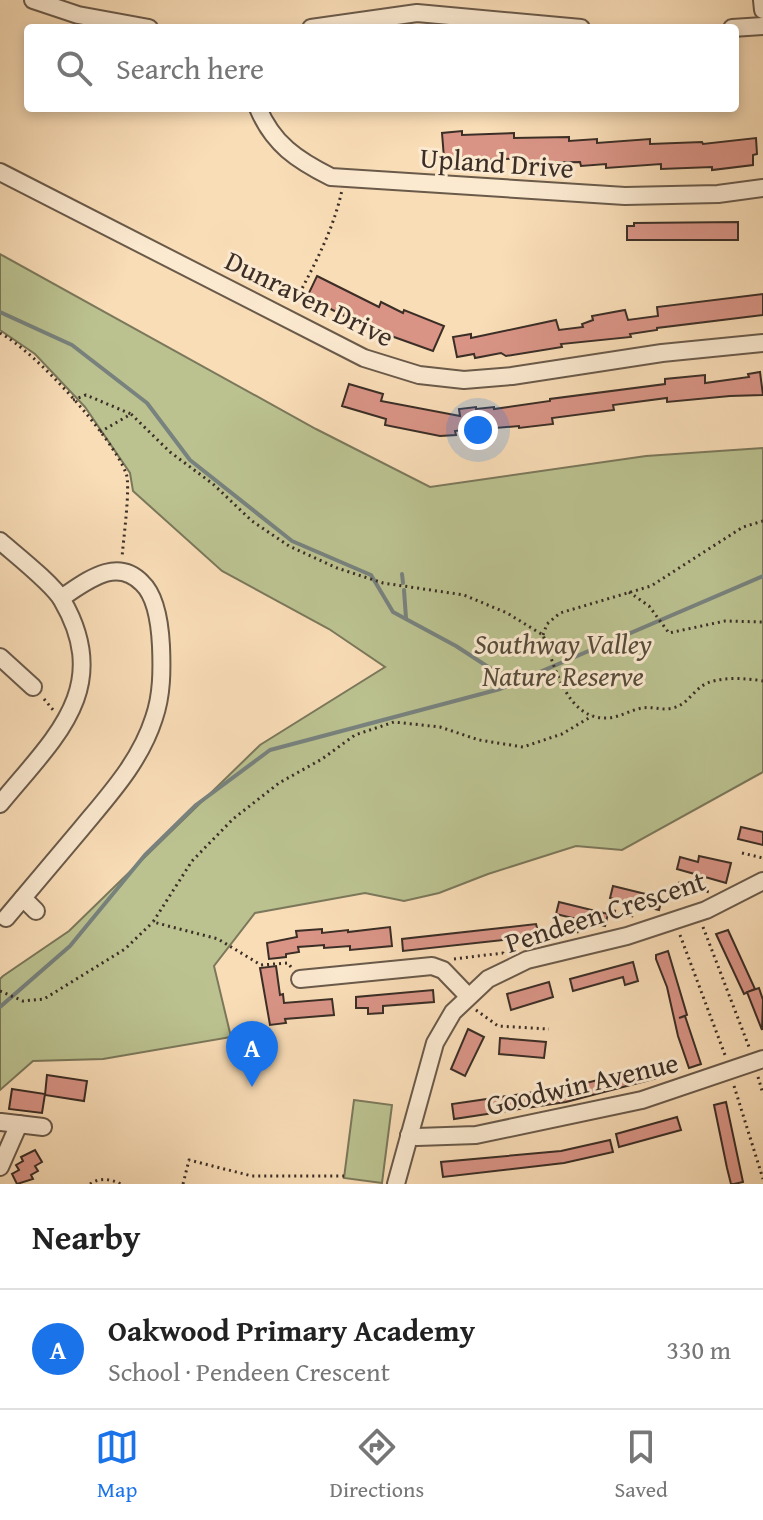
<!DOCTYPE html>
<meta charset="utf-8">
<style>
body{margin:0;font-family:"Gentium Book Plus",serif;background:#f6f6f6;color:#222}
.you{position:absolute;left:478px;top:430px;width:28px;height:28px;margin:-20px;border:6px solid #fff;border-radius:50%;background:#1a73e8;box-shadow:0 0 0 12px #1a73e833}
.badge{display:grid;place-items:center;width:52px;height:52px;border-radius:50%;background:#1a73e8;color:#fff;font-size:26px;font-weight:700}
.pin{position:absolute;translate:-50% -66px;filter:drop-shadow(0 2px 4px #0008)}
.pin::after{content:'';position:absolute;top:42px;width:28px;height:24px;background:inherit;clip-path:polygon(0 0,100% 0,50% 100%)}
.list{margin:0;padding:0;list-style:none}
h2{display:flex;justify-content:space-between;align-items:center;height:104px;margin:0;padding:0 32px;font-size:34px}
h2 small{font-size:26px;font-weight:400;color:#767676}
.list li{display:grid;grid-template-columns:52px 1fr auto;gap:24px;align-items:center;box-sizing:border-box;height:120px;padding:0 32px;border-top:2px solid #e0e0e0}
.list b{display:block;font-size:30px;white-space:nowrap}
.list p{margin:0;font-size:26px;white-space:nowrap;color:#767676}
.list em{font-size:26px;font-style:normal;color:#767676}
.icon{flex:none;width:44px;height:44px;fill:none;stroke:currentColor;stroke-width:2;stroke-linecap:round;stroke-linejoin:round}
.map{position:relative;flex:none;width:763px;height:1184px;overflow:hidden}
.search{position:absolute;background:#fff;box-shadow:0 4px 12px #0003;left:24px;right:24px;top:24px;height:88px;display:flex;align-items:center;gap:20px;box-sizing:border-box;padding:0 28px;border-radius:8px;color:#767676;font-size:30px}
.sheet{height:224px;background:#fff}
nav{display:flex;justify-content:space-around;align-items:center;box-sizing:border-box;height:112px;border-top:2px solid #e0e0e0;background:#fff;font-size:22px;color:#767676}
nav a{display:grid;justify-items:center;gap:4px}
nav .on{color:#1a73e8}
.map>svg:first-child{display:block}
.green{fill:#bbc290;stroke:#7b785b;stroke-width:2}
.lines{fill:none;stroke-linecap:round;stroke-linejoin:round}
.stream{stroke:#78827e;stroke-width:4}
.building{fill:#d99486;stroke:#3b2e26;stroke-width:2}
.street-casing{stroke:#6a5a4a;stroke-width:20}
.path{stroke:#3b2e26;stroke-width:3;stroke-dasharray:2 4;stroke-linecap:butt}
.street{stroke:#fbe9d0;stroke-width:16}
.labels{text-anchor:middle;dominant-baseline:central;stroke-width:6;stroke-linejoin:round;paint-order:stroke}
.street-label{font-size:28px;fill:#3b2e26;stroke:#fbe9d0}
.park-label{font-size:28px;font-style:italic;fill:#554c3b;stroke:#fbe9d0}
</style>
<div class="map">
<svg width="763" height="1184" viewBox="0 0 763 1184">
<rect width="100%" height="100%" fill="#f9ddb7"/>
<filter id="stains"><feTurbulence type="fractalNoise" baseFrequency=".0025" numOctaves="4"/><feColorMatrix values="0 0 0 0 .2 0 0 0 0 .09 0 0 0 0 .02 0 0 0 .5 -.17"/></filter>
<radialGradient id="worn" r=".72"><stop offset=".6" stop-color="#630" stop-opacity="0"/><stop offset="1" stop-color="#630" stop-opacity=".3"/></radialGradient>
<g class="green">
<path d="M0,254L316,429L430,487L646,456L763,448V772L622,850L576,846L488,874L439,893L404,901L365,893L255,913L214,966L231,1037L103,1059L33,1061L0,1090V979L3,976L69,931L260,745L385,667L329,629L222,571L133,491L130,473L85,407L35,354L0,330Z"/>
<path d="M354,1100L392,1105L382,1183L344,1178Z"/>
</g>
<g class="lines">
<g class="stream">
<path d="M0,312L72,345L147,403L190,460L292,541L371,575L393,612L456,646L513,683"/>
<path d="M402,574L403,583"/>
<path d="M404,590L406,618"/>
<path d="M0,1007L70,946L145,855L196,805L270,750L500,689L763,576"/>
</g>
</g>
<g class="building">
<path d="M462,131V135L514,133V138L569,137V141L597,139V143L650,139V144L702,142L703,144L756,138L757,154L753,155V165L712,170V167L661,169V164L606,168V164L581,166L580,162L524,163V158L470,161V157L444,158L442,133Z"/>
<path d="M738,222V240H627V226H634V223Z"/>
<path d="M317,276L379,307L381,302L403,313L404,310L444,326L433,351L394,337L359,320L358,323L307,297Z"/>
<path d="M763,294V315L657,328V330L630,334L631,337L561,344L562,347L506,356L501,353L475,358L474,354L457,357L453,337L471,334V338L556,320L559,330L583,327L582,324L593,320L592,316L625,310L628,320L658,316L657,307Z"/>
<path d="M760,372L763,395L730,396L667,402V398L613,405L614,410L552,418L553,424L519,428V426L483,429V427L455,431L456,435L440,436L385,425L386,419L342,406L349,384L383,394L381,401L460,416L459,409L476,407V409L494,407V409L550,401V399L665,384V379L705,375V383L749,377L748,374Z"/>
<path d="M741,827L763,832V845L738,839Z"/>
<path d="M699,856L731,863L726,883L677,869L680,857L698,862Z"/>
<path d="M613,886L662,898L659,910L610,898Z"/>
<path d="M559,902L608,914L605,926L556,914Z"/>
<path d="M536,924L539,936L403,951L402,939Z"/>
<path d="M390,927L392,946L350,950V946L324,948V945L312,946L298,947L299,952L286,954V957L269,959L267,943L297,937L296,931L322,929V933L348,930V932Z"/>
<path d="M728,930L755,989L744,994L716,934Z"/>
<path d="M668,951L687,1015L679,1018L685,1016L701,1064L689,1068L678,1036L667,987L656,959V955Z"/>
<path d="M633,962L638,981L625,985L623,977L573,991L570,979Z"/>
<path d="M276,966L280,995L283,994L284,1003L332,999L334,1015L285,1019L286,1023L270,1025L260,968Z"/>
<path d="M549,982L553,997L511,1010L507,994Z"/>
<path d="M759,988L763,1000L762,1030L747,992Z"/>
<path d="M433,990L434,1002L383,1006V1013L368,1014V1008H356V997Z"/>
<path d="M468,1029L484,1037L465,1076L451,1069Z"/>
<path d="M500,1038L546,1042L544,1058L499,1054Z"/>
<path d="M658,1065L661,1077L566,1102L454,1119L452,1104L542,1091V1094Z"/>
<path d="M47,1075L87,1081L84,1101L45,1095Z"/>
<path d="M12,1089L45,1094L42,1113L9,1109Z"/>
<path d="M726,1102L743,1182L734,1184H731L727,1168L714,1105Z"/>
<path d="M677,1117L681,1130L619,1147L616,1134Z"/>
<path d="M610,1140L613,1152L564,1163L443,1177L441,1162L561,1151Z"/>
<path d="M35,1150L42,1162L35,1166L38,1171L31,1175L33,1179L17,1184L12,1174L19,1170L16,1165L23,1161L21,1157Z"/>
</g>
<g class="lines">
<g class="street-casing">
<g id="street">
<path d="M33,0L78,15L149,28"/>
<path d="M762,0L763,10"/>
<path d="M311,28L417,13L581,28"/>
<path d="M732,28L763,26"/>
<path d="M258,108C273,144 297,160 331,177L625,196L718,194L763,188"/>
<path d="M0,172L364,358L419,375L464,380L512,376L662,353L763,343"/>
<path d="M0,541C16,555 53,584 62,600C114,689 53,739 0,804"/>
<path d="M0,657L33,687"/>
<path d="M23,898L36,911"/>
<path d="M6,918C31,888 56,859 81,829C109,795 140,762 154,718C162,695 162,670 161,646C160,626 157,597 142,583C116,556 86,582 61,598"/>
<path d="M300,979L432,966L443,970L468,996"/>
<path d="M1,1122L43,1127"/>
<path d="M409,1135L417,1137L476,1135L642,1100L763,1059"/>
<path d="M0,1167L19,1124"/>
<path d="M396,1184L435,1043L453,1012L488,979L527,960L627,936L706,910L763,881"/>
</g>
</g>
<g class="path">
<path d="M294,304C313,267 333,232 342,190"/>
<path d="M0,333C36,352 111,435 126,473C131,485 123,542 122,558"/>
<path d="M73,400L86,395L131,414"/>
<path d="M100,432L131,414L170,452L213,484L252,521L289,546L337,568L383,583L464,595L507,613L543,635C554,664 566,719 606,718C619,718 630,710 642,708C652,706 663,711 673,708C686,705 692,693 702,686C716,676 746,678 763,681"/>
<path d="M629,592L649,606L669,633L725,621L763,622"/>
<path d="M543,635L547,624L560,613L651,586L743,527L763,521"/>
<path d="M44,699L54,711"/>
<path d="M742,853L763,858"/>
<path d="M678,883L709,892"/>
<path d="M614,911L637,917"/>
<path d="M703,927L749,1047"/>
<path d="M559,928L579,932"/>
<path d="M680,935L725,1055"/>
<path d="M454,959L503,953L505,956"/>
<path d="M291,967L288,963L261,965L218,939L153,922L192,861L233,819L279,783L322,759L355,735L394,722L440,727L479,740L523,747L562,734L592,716"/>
<path d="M0,991L23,1001L44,999L125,949L153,922"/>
<path d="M476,1010L498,1026L549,1029"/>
<path d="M758,1077L763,1094"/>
<path d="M734,1086L763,1179"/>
<path d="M90,1184C101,1177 110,1179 121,1184"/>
<path d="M183,1184L189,1160L252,1176H344"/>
</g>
<use href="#street" class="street"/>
</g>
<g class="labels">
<g class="street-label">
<text transform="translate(497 162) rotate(4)">Upland Drive</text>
<text transform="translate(310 298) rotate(26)">Dunraven Drive</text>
<text transform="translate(605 911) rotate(-18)">Pendeen Crescent</text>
<text transform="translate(582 1083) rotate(-13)">Goodwin Avenue</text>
</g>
<g class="park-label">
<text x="563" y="643">Southway Valley<tspan x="563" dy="32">Nature Reserve</tspan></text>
</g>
</g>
<rect width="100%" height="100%" filter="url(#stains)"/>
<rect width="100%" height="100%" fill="url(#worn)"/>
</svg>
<div class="you"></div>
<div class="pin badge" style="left:252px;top:1087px">A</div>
<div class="search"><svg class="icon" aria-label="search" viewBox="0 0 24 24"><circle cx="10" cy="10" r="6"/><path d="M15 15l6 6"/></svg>Search here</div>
</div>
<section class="sheet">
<h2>Nearby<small></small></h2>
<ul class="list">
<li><span class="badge">A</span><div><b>Oakwood Primary Academy</b><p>School · Pendeen Crescent</p></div><em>330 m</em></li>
</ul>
</section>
<nav>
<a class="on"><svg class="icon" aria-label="map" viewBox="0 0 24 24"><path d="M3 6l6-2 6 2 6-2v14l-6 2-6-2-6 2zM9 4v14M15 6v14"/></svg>Map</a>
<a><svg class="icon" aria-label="directions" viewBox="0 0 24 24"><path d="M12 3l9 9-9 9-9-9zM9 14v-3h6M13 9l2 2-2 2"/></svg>Directions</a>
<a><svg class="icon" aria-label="saved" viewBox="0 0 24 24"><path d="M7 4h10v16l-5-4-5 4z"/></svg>Saved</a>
</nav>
